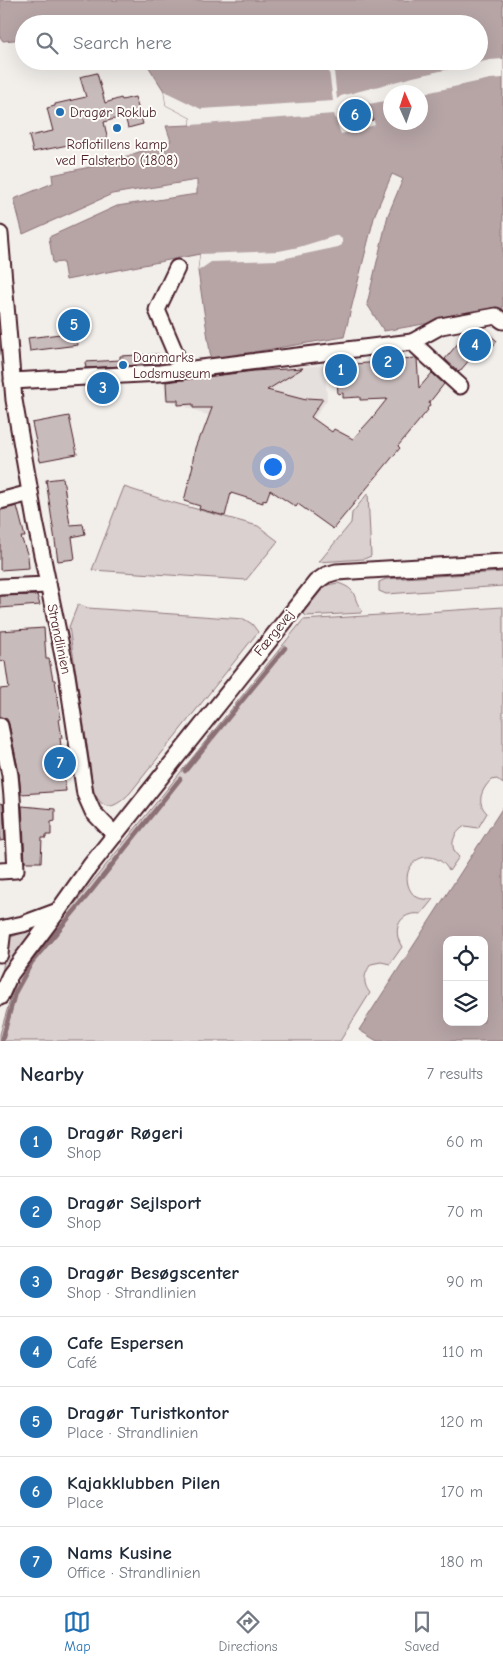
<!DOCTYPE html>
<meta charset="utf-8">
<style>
body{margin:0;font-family:"Comic Neue",sans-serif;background:#f6f6f7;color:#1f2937}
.controls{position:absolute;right:15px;bottom:15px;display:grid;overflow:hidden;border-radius:10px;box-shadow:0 5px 20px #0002}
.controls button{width:45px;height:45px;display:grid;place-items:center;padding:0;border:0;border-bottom:1px solid #e0e1e3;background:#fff;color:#1f2937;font:25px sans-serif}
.compass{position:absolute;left:383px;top:85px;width:45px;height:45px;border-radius:50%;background:#fff;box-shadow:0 5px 20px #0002;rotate:357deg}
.you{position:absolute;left:272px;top:466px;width:18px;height:18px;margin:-12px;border:4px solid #fff;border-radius:50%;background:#1a73e8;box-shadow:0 0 0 8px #1a73e833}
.badge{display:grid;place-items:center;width:32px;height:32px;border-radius:50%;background:#1f6fb2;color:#fff;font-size:16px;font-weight:700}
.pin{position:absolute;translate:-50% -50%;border:2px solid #fff;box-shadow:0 1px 5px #0006}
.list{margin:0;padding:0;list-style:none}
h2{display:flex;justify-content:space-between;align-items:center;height:65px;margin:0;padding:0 20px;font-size:21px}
h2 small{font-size:16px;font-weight:400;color:#747a83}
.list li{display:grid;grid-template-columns:32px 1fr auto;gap:15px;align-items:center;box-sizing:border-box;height:70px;padding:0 20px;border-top:1px solid #e0e1e3}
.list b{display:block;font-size:19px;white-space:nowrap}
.list p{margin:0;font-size:16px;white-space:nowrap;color:#747a83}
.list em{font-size:16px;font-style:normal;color:#747a83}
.icon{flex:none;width:28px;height:28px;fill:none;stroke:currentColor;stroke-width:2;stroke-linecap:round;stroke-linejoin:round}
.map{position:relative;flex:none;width:503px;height:1041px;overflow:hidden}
.search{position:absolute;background:#fff;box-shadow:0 5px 20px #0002;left:15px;right:15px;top:15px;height:55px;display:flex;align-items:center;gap:12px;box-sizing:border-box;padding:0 18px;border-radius:28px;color:#747a83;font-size:19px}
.sheet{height:555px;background:#fff}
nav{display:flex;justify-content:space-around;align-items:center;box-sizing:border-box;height:70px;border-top:1px solid #e0e1e3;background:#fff;font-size:14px;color:#747a83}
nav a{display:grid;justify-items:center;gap:2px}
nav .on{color:#1f6fb2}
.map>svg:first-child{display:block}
.built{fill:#e5dfdd}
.green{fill:#d9d0cf;stroke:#92787d}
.water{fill:#b7a5a6;stroke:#8b6f75;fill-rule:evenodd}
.pier{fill:#f2efeb}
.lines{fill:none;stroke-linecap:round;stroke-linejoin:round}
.stream{stroke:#8b6f75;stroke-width:4.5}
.building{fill:#c8bbbb;stroke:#4a1f2b}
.minor-casing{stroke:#4a1f2b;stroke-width:19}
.minor{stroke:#fdfcf7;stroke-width:15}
.poi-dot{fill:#1f6fb2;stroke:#fdfcf7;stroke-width:2}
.labels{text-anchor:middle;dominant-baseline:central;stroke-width:4;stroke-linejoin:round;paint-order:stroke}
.poi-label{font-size:14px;fill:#4a1f2b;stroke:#fdfcf7;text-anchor:start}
.street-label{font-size:14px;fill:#4a1f2b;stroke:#fdfcf7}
</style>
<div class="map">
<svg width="503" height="1041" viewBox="0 0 503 1041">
<rect width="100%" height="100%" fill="#f2efeb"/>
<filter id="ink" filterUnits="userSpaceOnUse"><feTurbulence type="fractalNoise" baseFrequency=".02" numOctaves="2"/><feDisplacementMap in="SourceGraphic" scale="10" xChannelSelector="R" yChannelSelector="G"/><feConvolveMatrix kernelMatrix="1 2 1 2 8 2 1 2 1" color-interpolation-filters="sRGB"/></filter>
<g filter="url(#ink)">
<path class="built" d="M325,365L327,400L304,433L210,416L165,399L164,377Z"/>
<g class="green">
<path d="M124,487L171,502L258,526L278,541L246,580L92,570Z"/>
<path d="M368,493L371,556L364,559L319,562L351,523L352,513Z"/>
<path d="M503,572V586L386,594L379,591V582L386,579Z"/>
<path d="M338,583C360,590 351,598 362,610L361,613L306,616L303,613L324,587L327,585Z"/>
<path d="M78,604L88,608L244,619L252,624L258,632L130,793C116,807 104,814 94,792L69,627Z"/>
<path d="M503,607V784L497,779L491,780C481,790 476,803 487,813L478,828L465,826C453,833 448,847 459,857L449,871C442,856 421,851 411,866C404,875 407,892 417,897C422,900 428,899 433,899L421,914C400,911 391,929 402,947L390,964L381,962L371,964C364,974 362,983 370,993L340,1041H0V1034L15,983L28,962L303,620Z"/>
<path d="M37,927L2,977L6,939Z"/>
</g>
<g class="water">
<path d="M0,0H503V310L384,331L367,304L388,215L403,179L392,174L375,214L344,337L211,359L198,271L200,254L66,280L63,262L53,263L49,237L117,206L197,194V180L112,194L23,234L14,199L53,183L52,175L104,164L171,141L166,126L191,125V118L166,105L164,91L145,61H479V24H24V39L3,41L0,37ZM390,92H420V122H390Z"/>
<path d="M503,807V1041H377L359,1030ZM447,940H484V1022H447Z"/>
</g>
<g class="pier">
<path d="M503,59V78L490,79L421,94L390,92V100L369,104L375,125L341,134L334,114L191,125V118L166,105L164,91L201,109L333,101L328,63L333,62L337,99L341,96L413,77L490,60Z"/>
<path d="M335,236H338L342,239V245L338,247L277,260L211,262L198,271L200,254L279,251L299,247Z"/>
</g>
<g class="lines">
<g class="stream">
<path d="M185,771L285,648"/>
<path d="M2,1041L15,993L32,962L92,890L180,779"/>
</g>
</g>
<g class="building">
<path d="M97,73L105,103L121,98L122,100L135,97L143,124L128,128L125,116L104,122L108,141L74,149L73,144L33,152L29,136L53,131L47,108L55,106V104L86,97L80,77Z"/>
<path d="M369,104L373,120L351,126L347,109Z"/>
<path d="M482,328L497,341L485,356L478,350L459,372L445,359L469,330Z"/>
<path d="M76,332L78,345L30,351L28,338Z"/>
<path d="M159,354L160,364L86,368L85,362L120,360V356Z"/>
<path d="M416,358L417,359L419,388L432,373L444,384L429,403L430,405L427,409L428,410L398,446L400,448L333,529L298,504L296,507L270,490L266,501L263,500V503L231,493L225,516L199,509L200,506L184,501L193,465H192L195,448L200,435H202L212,408H193V404L178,405V400H167L166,382L254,371L303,368L267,390L306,400V398L323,399L311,417L332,432L334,429L353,439L372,418L387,399L360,400V397L343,398V393L338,394L336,365L384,362V360Z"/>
<path d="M116,385L117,394L91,397L90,386Z"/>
<path d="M69,416L77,454L40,461L32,423Z"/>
<path d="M63,478L70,525L83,524L85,534L72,537L75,559L58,561L46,480Z"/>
<path d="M17,506L25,537H21L28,556L29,568L0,570V510Z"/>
<path d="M37,595L40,605L0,608V596Z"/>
<path d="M44,628L46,659H49L53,680H55L61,719H59L62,738H60L66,791L21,794L19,773L9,724L7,719L0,717V689L9,688L5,661L0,662V631Z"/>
<path d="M0,803L3,804L5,840L0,841Z"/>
<path d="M22,806L55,809V821L51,822V835H46V838H42L41,862H25Z"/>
</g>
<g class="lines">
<g class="minor-casing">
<g id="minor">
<path d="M0,234L14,400L35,521L67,675L85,794L93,812L115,835"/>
<path d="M177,268L157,310L183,371"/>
<path d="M412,342L441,326L496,316L503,321"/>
<path d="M12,381L160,373L412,342L460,386"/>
<path d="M0,501L30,493"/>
<path d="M0,587L48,585"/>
<path d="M0,726L10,775L12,797L16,870L0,871"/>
<path d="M0,929L23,924L58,911"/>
<path d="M0,954L3,929"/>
<path d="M0,997L10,975L58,911L90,866L316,582L326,575L336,572L503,562"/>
</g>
</g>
<use href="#minor" class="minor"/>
</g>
</g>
<g class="poi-dot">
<circle cx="60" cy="112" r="5"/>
<circle cx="117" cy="128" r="5"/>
<circle cx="123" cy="365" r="5"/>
</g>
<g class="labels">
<g class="poi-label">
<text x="70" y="112">Dragør Roklub</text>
<text x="117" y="144" text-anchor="middle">Roflotillens kamp<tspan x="117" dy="16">ved Falsterbo (1808)</tspan></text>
<text x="133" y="357">Danmarks<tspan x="133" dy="16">Lodsmuseum</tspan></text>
</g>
<g class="street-label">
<text transform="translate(274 633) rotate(-51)">Færgevej</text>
<text transform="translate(59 639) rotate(78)">Strandlinien</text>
</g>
</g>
</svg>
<div class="controls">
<button><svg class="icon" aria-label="locate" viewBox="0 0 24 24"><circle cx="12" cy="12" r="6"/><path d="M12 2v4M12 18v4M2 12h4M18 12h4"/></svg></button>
<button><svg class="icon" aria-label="layers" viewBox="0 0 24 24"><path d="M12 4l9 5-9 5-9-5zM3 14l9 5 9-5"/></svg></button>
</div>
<svg class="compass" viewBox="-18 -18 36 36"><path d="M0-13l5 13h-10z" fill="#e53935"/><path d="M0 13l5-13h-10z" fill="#747a83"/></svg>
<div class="you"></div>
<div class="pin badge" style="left:341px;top:370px">1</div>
<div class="pin badge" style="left:388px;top:362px">2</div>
<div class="pin badge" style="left:103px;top:388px">3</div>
<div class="pin badge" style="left:475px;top:345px">4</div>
<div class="pin badge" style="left:74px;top:325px">5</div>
<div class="pin badge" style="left:355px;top:115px">6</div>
<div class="pin badge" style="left:60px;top:763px">7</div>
<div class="search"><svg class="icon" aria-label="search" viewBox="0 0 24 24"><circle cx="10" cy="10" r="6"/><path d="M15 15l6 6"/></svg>Search here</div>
</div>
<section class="sheet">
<h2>Nearby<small>7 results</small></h2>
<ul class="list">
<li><span class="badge">1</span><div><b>Dragør Røgeri</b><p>Shop</p></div><em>60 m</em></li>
<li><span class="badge">2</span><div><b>Dragør Sejlsport</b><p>Shop</p></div><em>70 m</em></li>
<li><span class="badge">3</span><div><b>Dragør Besøgscenter</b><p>Shop · Strandlinien</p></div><em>90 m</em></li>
<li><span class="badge">4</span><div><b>Cafe Espersen</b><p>Café</p></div><em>110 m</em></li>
<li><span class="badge">5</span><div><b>Dragør Turistkontor</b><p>Place · Strandlinien</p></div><em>120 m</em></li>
<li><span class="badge">6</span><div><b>Kajakklubben Pilen</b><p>Place</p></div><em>170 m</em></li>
<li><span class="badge">7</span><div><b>Nams Kusine</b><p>Office · Strandlinien</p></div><em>180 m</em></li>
</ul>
</section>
<nav>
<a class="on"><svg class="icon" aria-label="map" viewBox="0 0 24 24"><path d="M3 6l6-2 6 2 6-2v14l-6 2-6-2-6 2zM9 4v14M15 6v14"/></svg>Map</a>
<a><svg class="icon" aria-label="directions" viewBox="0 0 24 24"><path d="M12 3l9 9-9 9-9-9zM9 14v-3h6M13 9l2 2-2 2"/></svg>Directions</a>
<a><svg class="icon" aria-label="saved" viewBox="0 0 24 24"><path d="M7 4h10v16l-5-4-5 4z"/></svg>Saved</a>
</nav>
